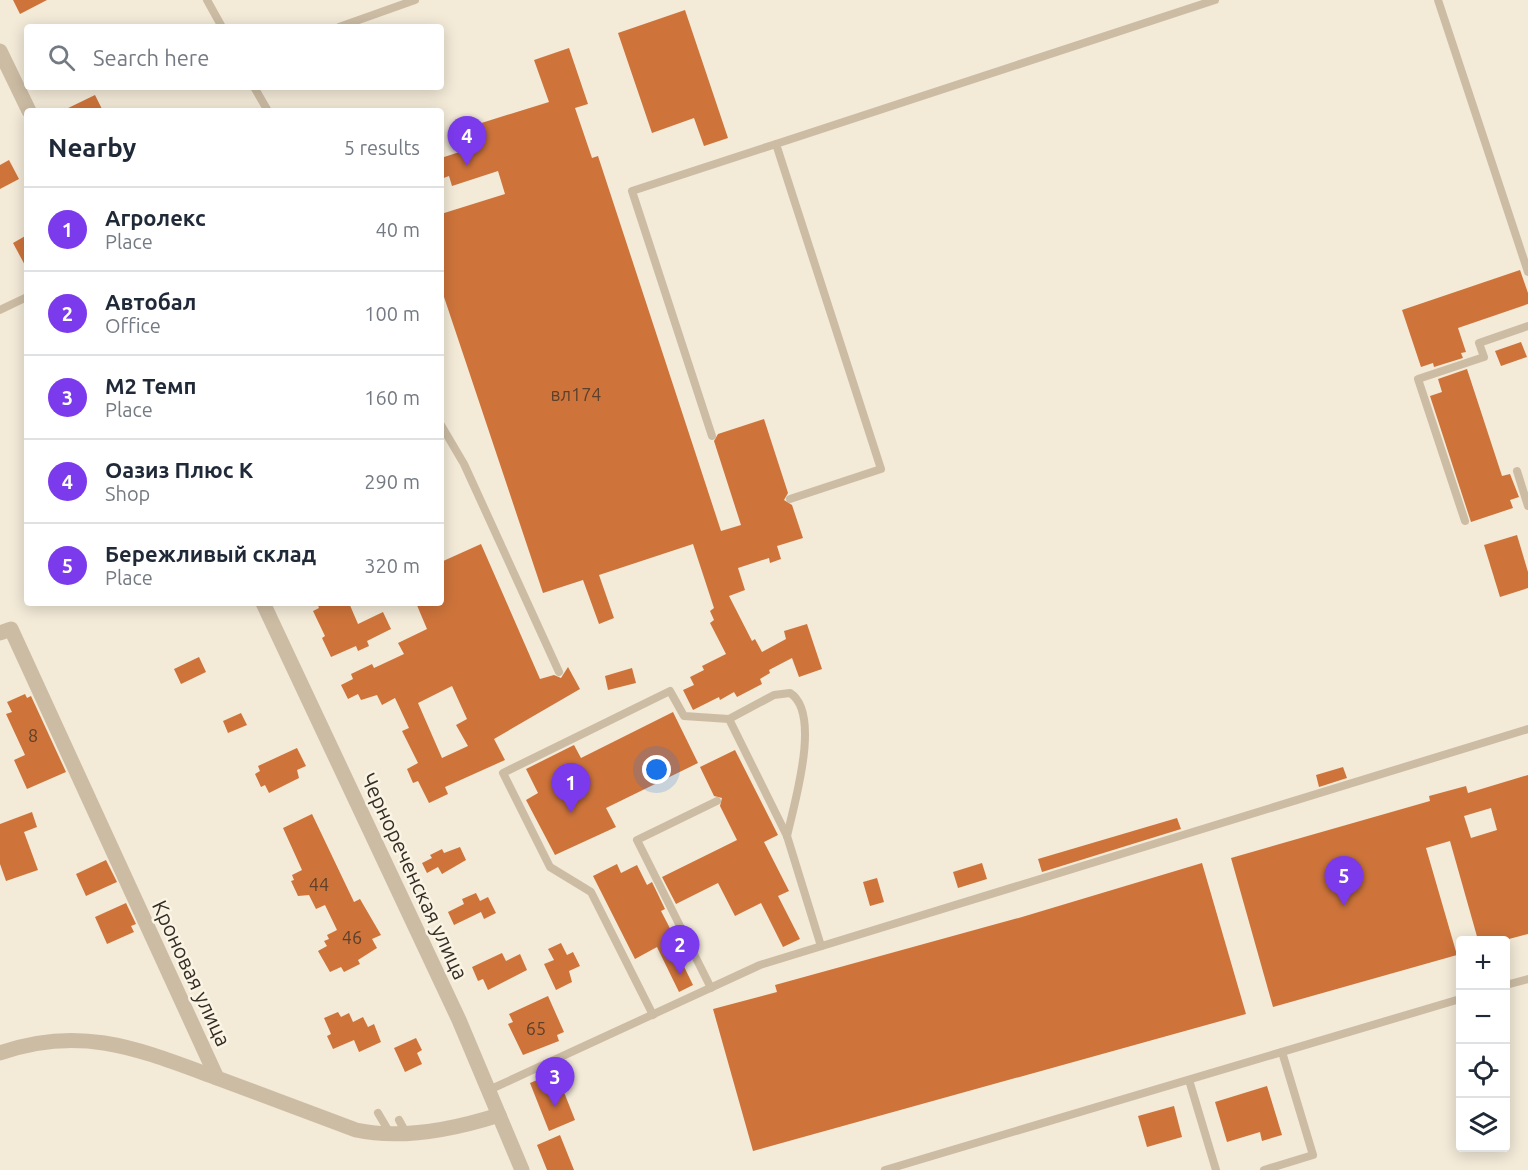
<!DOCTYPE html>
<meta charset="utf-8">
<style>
body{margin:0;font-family:Ubuntu,sans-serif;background:#f2f2f3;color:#1f2937}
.controls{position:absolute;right:18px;bottom:18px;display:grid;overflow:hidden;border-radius:6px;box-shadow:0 3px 15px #0003}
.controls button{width:54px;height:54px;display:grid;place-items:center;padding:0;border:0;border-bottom:2px solid #e0e1e3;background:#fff;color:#1f2937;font:30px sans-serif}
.you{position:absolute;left:657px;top:770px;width:21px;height:21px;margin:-15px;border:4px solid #fff;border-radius:50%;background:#1a73e8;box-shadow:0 0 0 9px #1a73e833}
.badge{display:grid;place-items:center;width:39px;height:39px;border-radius:50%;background:#7c3aed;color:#fff;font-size:20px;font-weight:700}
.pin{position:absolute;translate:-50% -50px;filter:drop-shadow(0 2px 3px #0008)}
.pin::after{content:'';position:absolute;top:32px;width:21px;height:18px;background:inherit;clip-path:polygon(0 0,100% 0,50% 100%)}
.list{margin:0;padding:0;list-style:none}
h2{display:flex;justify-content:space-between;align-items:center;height:78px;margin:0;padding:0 24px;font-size:26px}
h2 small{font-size:20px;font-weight:400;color:#747a83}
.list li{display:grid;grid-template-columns:39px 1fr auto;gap:18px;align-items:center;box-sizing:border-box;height:84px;padding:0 24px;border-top:2px solid #e0e1e3}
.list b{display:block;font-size:22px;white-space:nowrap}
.list p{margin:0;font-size:20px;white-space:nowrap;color:#747a83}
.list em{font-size:20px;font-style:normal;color:#747a83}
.icon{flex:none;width:33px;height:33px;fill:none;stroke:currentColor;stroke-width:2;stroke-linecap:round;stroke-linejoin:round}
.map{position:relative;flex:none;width:1528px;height:1170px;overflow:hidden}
.search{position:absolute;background:#fff;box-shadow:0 3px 15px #0003;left:24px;top:24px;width:420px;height:66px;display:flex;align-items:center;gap:15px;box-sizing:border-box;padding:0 21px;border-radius:6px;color:#747a83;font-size:22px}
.panel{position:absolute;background:#fff;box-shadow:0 3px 15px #0003;left:24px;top:108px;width:420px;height:498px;border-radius:6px}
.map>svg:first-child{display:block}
.building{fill:#ce743b;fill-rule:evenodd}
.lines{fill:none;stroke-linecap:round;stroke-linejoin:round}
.service{stroke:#ccbca4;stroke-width:8}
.minor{stroke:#ccbca4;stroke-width:15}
.tertiary{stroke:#ccbca4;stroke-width:15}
.labels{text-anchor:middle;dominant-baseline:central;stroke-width:5;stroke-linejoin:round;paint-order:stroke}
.number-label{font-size:18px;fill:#5c402b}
.street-label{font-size:21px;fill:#362e26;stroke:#faf4e5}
</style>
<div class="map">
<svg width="1528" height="1170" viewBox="0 0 1528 1170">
<rect width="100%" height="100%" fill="#f3ead8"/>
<g class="building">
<path d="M13,0H47L20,14Z"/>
<path d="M685,10L728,138L704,146L694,118L652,133L618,33Z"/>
<path d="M569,48L588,104L575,108L592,158L598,156L721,531L741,525L714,441L718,434L764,419L788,493L784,500L792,505L803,538L777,546L781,559L770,563L769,558L738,568L745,590L729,596L752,641L755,639L762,652L786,639L784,631L807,624L822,669L799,677L792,658L769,670L770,673L760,679L762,684L737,697L734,692L720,700L719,697L693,710L683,690L694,685L690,677L704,670L702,666L726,654L710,623L714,620L710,611L714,608L693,544L599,575L614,618L599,624L583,580L543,593L441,288V214L505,194L498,171L452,186L449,176L441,179V158L481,145L475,125L549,102L534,60Z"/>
<path d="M95,95L103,111H62Z"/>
<path d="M9,160L19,179L0,189V165Z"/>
<path d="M27,235V269L13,243Z"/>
<path d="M1520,270L1528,293V304L1458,328L1466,352L1461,353L1463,358L1434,367L1433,363L1421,367L1402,310Z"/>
<path d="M1521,342L1527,357L1501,366L1495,351Z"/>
<path d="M1467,369L1502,476L1510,474L1519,497L1510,500L1513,508L1471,522L1430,396L1442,392L1438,379Z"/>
<path d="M1517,535L1528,572V588L1500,597L1484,545Z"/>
<path d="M481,544L540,679L554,675L561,678L568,667L580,689L494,739L505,760L445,787L448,794L429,803L418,781L413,783L407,769L418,763L402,731L409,728L395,698L382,705L377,695L361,700L358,694L348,699L341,685L353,679L351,674L372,664L374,668L404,654L398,643L427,629L416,603H441V562ZM452,686L467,719L456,725L468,746L442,758L418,703Z"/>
<path d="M317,603H349L358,624L383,612L391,629L367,641L369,646L358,651L356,646L331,657L322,638L325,636L313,611L319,608Z"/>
<path d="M199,657L206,672L181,684L174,669Z"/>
<path d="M632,668L636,683L608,690L605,676Z"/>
<path d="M25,694L27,698L31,696L66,772L27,789L14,760L25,755L6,714L12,712L7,702Z"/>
<path d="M673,712L698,763L606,808L616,827L555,855L526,800L538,793L526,769L574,745L581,758Z"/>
<path d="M241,713L247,725L228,733L223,721Z"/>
<path d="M297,748L306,766L297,770L299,778L269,793L265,785L261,787L255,774L260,771L258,766Z"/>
<path d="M735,750L778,835L764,842L789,891L778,896L800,939L783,947L761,903L735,916L718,883L676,904L662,877L737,840L720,806L722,798L714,796L700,767Z"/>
<path d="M1343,767L1347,778L1319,787L1316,775Z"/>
<path d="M1528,775V934L1505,940H1478L1450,841L1426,848L1457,955L1273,1007L1231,858L1430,801L1429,796L1466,786L1468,793ZM1491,808L1497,830L1471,838L1464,816Z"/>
<path d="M32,812L37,827L24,832L38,870L6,881L0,864V824Z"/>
<path d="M312,814L354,902L360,899L381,935L372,939L377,948L358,960L360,964L344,972L341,967L330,972L318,951L327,946L324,941L329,939L327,935L337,930L325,905L316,909L309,895L298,896L291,881L294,880L292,875L302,870L283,828Z"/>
<path d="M1177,818L1181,829L1042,872L1038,859Z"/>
<path d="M460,847L466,860L442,874L438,867L427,873L422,863L432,858L430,855L442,849L444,853Z"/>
<path d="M106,860L117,882L86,896L76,874Z"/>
<path d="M982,863L987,879L958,888L953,872Z"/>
<path d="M1202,863L1246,1014L753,1151L713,1009L777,992L775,985L1022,917Z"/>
<path d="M617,864L621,873L637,865L647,885L652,882L665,909L661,911L675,938L671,940L693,985L679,992L657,947L635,959L593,876Z"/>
<path d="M877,878L884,902L870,906L863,882Z"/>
<path d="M476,893L480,901L488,897L496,913L484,919L481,912L454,925L448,912L464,904L462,899Z"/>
<path d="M126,903L136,924L131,926L134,932L107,944L95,917Z"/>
<path d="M561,943L567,955L573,952L580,966L569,971L572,982L556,990L544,964L554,960L548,949Z"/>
<path d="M502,953L506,961L520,954L527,970L488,990L483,979L478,981L472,967Z"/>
<path d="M548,996L564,1032L557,1035L559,1041L523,1055L508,1024L513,1022L509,1014Z"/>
<path d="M338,1012L341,1017L349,1013L353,1022L363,1017L368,1027L374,1024L381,1042L359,1052L354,1040L333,1049L327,1036L331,1034L324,1018Z"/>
<path d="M416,1038L422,1050L417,1053L422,1064L405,1072L394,1048Z"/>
<path d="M556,1072L575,1120L549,1131L530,1083Z"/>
<path d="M1267,1086L1282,1135L1262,1141L1260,1132L1227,1142L1215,1102Z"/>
<path d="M1174,1106L1182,1137L1147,1147L1138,1116Z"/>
<path d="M560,1135L574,1170H547L537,1145Z"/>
</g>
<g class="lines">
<g class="service">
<path d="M207,0L222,27"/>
<path d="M1438,0L1528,272"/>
<path d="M339,27L415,0"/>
<path d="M254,87L268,111"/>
<path d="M0,310L27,297"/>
<path d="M441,425L464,464L559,672"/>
<path d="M712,436L632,191L776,144"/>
<path d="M1517,471L1528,506"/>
<path d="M790,499L881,469L776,144L1215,0"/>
<path d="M1465,521L1418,379L1484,357L1479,343L1528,326"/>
<path d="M729,719L774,695L790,693C822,713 794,804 787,836"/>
<path d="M1506,985L1528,979"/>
<path d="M711,988L637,840L717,801"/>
<path d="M653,1015L591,892L550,867L503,773L670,691L684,716L729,719L787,836L821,946"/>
<path d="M1189,1080L1216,1170"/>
<path d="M489,1090L760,965L1528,729"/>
<path d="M378,1113L391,1135"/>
<path d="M399,1120L406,1133"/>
<path d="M885,1170L1460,999"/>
<path d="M1264,1170L1313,1155L1282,1052"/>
</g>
<g class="minor">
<path d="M0,633L11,629L217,1078L356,1130C402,1140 455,1129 499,1115"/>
<path d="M0,1053C82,1024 141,1050 217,1078"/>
</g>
<g class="tertiary">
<path d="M0,51L29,111"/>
<path d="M263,603L459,1020L522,1170"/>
</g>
</g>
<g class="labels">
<g class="number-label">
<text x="576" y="394">вл174</text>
<text x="33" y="735">8</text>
<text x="319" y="884">44</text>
<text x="352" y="937">46</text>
<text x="536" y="1028">65</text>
</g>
<g class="street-label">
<text transform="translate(415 876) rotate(65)">Чернореченская улица</text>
<text transform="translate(192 973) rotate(65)">Кроновая улица</text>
</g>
</g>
</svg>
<div class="controls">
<button>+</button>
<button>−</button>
<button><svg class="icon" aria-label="locate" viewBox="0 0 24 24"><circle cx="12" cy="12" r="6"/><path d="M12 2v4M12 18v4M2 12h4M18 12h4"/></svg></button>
<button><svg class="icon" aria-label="layers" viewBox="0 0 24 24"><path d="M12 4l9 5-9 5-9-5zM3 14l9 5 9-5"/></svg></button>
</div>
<div class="you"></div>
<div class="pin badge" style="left:571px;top:813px">1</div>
<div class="pin badge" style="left:680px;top:975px">2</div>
<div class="pin badge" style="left:555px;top:1107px">3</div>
<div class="pin badge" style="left:467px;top:166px">4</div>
<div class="pin badge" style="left:1344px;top:906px">5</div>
<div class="search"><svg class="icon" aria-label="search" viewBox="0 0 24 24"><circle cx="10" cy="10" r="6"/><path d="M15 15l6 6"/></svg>Search here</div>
<section class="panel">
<h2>Nearby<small>5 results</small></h2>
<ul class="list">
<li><span class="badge">1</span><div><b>Агролекс</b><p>Place</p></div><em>40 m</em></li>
<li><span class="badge">2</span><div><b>Автобал</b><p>Office</p></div><em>100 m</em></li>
<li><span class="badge">3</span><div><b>М2 Темп</b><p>Place</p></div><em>160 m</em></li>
<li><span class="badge">4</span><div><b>Оазиз Плюс К</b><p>Shop</p></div><em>290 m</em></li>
<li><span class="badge">5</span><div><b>Бережливый склад</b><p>Place</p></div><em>320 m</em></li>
</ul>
</section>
</div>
